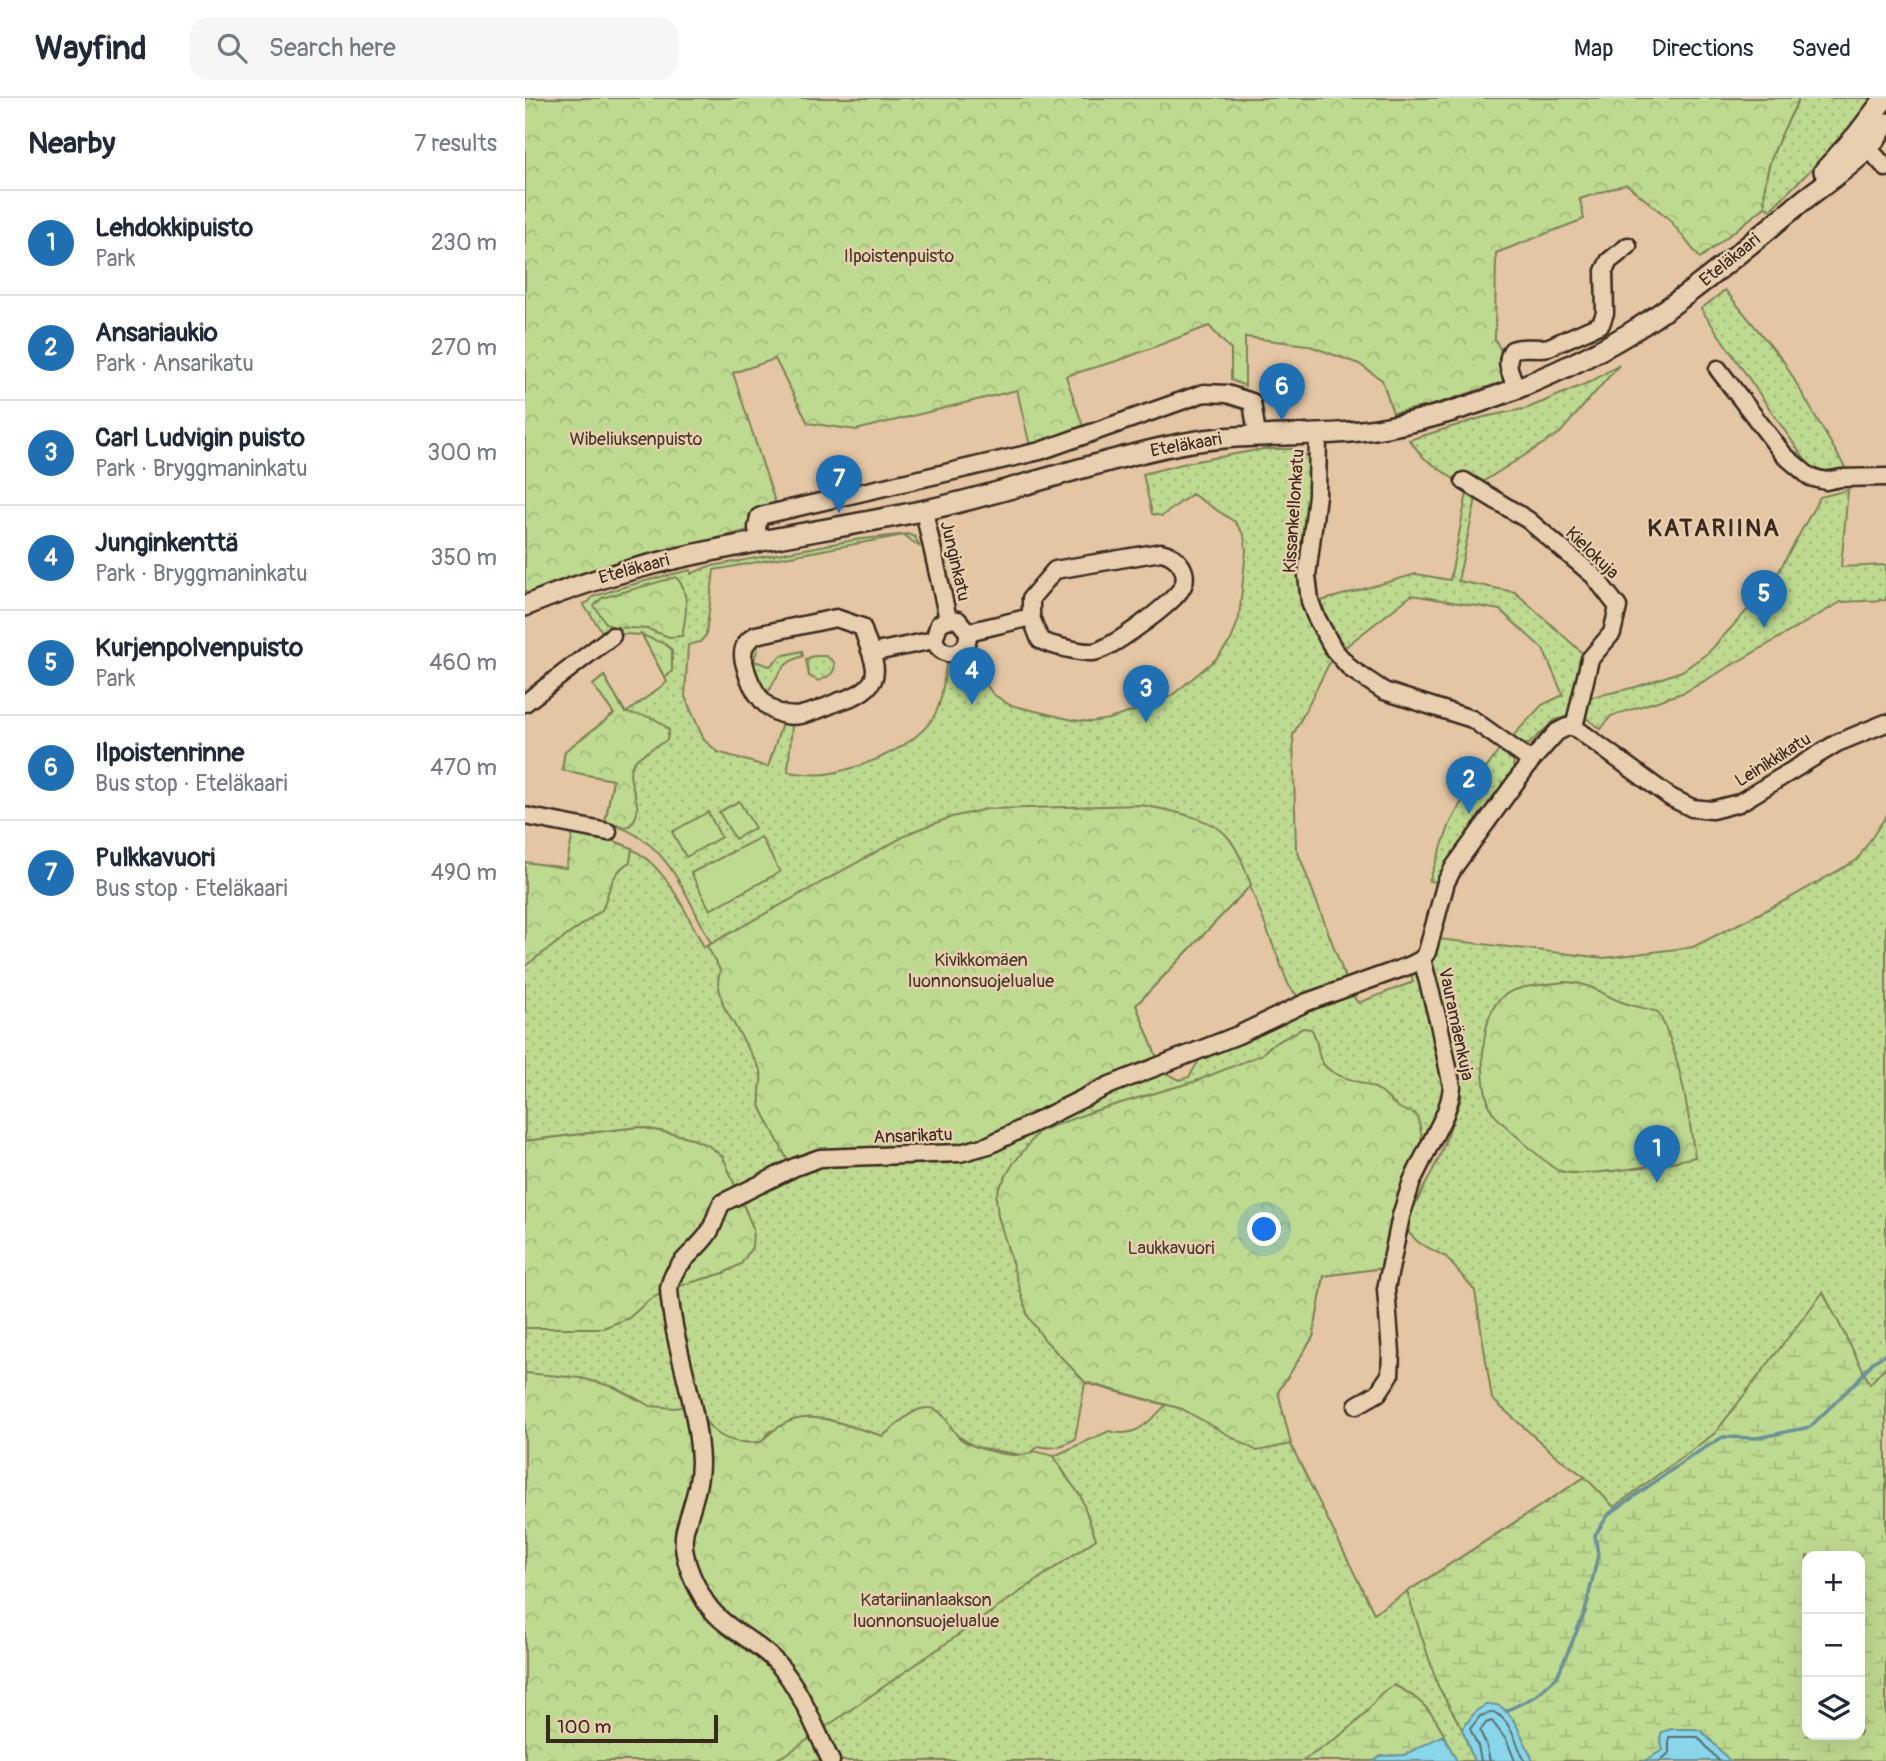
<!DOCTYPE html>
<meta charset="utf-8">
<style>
body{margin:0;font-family:Pangolin,sans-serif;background:#f6f6f7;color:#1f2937}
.controls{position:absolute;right:21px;bottom:21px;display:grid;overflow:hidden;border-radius:14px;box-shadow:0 7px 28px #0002}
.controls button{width:63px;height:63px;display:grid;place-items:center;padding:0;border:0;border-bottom:2px solid #e0e1e3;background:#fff;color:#1f2937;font:35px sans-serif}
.scale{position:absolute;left:21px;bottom:18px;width:172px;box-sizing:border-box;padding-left:7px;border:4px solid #3b2a1e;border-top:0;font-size:19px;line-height:24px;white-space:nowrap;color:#3b2a1e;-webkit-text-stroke:5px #e8cfb0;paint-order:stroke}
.you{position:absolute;left:740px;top:1132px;width:24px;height:24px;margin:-18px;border:5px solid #fff;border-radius:50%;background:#1a73e8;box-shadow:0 0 0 10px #1a73e833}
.badge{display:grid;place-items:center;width:46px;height:46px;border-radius:50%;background:#1f6fb2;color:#fff;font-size:23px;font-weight:700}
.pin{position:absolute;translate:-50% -58px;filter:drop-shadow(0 2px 4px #0008)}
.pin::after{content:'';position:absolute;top:37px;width:24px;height:21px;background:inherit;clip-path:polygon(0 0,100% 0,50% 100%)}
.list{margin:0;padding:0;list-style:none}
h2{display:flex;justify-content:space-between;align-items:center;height:91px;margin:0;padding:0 28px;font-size:30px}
h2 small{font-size:23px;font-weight:400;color:#747a83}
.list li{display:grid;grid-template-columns:46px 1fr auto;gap:21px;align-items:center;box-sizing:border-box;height:105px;padding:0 28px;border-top:2px solid #e0e1e3}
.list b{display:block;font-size:26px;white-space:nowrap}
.list p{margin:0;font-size:23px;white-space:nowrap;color:#747a83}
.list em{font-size:23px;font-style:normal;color:#747a83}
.icon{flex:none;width:38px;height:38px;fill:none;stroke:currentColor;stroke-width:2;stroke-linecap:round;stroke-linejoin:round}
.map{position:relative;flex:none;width:1361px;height:1663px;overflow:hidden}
header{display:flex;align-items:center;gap:42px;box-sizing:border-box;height:98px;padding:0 35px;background:#fff;border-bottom:2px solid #e0e1e3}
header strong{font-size:33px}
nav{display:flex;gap:38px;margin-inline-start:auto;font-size:24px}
.search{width:490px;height:63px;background:#f6f6f7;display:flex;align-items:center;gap:18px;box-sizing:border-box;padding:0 24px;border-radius:21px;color:#747a83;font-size:26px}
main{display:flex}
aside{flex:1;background:#fff}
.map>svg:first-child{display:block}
.grass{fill:url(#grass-dots);stroke:#7c8257;stroke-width:2;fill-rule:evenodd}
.forest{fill:url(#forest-crowns);stroke:#7c8257;stroke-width:2}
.wetland{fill:url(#wetland-marsh);stroke:#7c8257;stroke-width:2;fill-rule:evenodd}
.garden{fill:#bed990;stroke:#7c8257;stroke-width:2}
.water{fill:#89d5e9;stroke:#6a9198;stroke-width:2}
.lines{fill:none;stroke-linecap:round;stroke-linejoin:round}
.shore{stroke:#5a6e6f;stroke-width:2}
.stream{stroke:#6a9198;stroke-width:3.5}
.minor-casing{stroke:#3b2a1e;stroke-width:21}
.major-casing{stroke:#3b2a1e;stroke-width:24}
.minor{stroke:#e8cfb0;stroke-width:16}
.major{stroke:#e8cfb0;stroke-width:19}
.labels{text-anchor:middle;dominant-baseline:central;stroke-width:5;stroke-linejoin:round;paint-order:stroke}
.park-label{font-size:18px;fill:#483c29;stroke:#e8cfb0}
.street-label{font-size:18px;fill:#3b2a1e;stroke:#e8cfb0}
.district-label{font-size:24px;font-weight:bold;letter-spacing:2px;fill:#3b2a1e;stroke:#e8cfb0}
</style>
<header>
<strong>Wayfind</strong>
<div class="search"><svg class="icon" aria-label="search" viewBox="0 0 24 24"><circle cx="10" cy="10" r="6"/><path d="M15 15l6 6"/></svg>Search here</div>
<nav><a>Map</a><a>Directions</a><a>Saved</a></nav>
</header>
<main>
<aside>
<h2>Nearby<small>7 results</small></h2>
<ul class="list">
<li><span class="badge">1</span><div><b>Lehdokkipuisto</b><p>Park</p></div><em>230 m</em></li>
<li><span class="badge">2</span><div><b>Ansariaukio</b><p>Park · Ansarikatu</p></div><em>270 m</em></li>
<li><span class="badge">3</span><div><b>Carl Ludvigin puisto</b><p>Park · Bryggmaninkatu</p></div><em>300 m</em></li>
<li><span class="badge">4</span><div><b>Junginkenttä</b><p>Park · Bryggmaninkatu</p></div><em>350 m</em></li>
<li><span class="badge">5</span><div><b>Kurjenpolvenpuisto</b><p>Park</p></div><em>460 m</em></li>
<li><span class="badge">6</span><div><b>Ilpoistenrinne</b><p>Bus stop · Eteläkaari</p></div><em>470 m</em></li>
<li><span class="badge">7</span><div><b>Pulkkavuori</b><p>Bus stop · Eteläkaari</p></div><em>490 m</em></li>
</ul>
</aside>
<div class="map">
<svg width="1361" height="1663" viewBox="0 0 1361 1663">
<defs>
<pattern id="grass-dots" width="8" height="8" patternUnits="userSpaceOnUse" patternTransform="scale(1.75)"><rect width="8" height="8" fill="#bed990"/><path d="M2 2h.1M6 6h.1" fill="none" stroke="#a4ba7c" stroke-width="1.8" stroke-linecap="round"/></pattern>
<pattern id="forest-crowns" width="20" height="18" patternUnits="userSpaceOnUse" patternTransform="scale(1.75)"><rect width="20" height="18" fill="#bed990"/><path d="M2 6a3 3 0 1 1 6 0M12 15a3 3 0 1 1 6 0" fill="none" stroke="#a4ba7c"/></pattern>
<pattern id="wetland-marsh" width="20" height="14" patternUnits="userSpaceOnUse" patternTransform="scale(1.75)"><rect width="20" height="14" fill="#bed990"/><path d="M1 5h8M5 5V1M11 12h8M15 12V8" fill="none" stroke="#a4ba7c"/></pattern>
</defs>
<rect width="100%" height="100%" fill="#e4c6a5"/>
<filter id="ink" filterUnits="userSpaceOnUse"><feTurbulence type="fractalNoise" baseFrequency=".0143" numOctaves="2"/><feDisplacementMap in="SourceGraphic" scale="14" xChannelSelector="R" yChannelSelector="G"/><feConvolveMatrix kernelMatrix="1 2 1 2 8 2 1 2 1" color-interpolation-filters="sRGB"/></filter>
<g filter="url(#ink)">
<g class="grass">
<path d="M1274,0H1348L1312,46L1245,112L1240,109C1235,70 1258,35 1274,0Z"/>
<path d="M1200,192L1259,264L1322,373L1287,372L1176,211Z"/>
<path d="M1094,267L1035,335L954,386L936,376L930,382L899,360L884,342L959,319L1003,310L1065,284Z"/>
<path d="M738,351H771L776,352L784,360L783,415L775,459L776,485L807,560L768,637L771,749L822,884L774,900L764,888L725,788L611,907L634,965L583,991L637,973L655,982L664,979L678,956L770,919L788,908L827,896L833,905L888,884L886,875L895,869L919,980L920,1000L866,1169L799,1177L788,1239L753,1294L766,1347L849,1515L1060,1379L1031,1358L967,1301L950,1193L921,1159L894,1145L884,1135L882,1123L914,1060L937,998L928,979L906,871L914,841L1079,860L1168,849L1261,802L1332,762L1361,718V1663H248L294,1633L0,1663V1076L174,1182L199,1175L184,1048L163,1039L114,1029L0,1043V808L86,742C138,757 156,806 179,849L186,845C160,796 141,737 80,725L88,682L37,672L40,653L89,616L68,587L79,578L101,615L142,584L117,537L78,535L58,506L64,504L67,499C100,488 133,479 166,472V476L182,469L329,442L383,436L390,439L395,449L379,437L189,472L181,537L175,544L163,547L160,599L179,642L193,654L243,669L258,622L267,627L263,674C278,676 293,678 307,675C342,668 402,645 414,607C418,594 419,578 422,564H432L442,559L468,596L485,607L548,622L566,624L584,621L634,605L650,595L692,560L706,542L714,520L721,452L719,437L710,424L667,396L637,418L627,416L618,376L661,365ZM560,1285L641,1307C624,1324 610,1341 584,1333L529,1358C540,1378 556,1396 561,1417L174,1351L169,1309C190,1337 199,1348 236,1344L246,1333L302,1321L358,1338L392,1313L451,1349L502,1358L514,1348C529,1352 537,1348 550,1341ZM1282,1458H1335V1637H1282Z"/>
<path d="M943,390L952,396L933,483L990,494L1063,560L1046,618L1030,622L1004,646H999L987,639L1017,607L1038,597L1018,551L975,512L887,497L820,549L805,527L796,503L891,476L925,482Z"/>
<path d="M1323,392L1316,469L1361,467V502L1316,504L1160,594L1086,618L1076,631L1056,616L1059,601L1111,589L1157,573L1183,555L1248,484L1295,399Z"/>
<path d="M227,548L233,549L229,563L245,568L256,558L277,553L278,558C253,566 254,578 241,598C231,583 222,566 227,548Z"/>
<path d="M288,558H301L309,564C312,575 303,579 294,583L284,578L281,561Z"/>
<path d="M975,651L989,663L987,678L919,771L913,784L904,783L925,726L935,707Z"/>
</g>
<g class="forest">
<path d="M0,0H1274C1258,35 1235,70 1240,109L1175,160L1143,120L1101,86L1055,101L1059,121L971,155L970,241L978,257L981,283L908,307L868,315L857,282L834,266L782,247L720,239V288L706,282V252L684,228L595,262L541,278L559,331L505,348L492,292L331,332L283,325L250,261L208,275L252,410L228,431L113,460L0,500Z"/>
<path d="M151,479C166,494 161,519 157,538L144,539L123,531L88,529L81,525L69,508L77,500Z"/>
<path d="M117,537L140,546L147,552V573L140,580Z"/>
<path d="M79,578L100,615C119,617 131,618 144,632L142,642C132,648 117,655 110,663C93,682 128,708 103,729L80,725L88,682L37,672L40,653L89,616L68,587Z"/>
<path d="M617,707C641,712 686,719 702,738C714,752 720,770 726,787L611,907L634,965L449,1048L265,1067L236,1010C232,997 238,986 236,973L198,907L193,884L195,872L182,848L389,733L427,719L462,711Z"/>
<path d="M48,735L86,742L107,750L105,764C85,775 85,793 77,812L0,868V764L41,770Z"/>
<path d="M1040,884C1066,885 1073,894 1094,903C1106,908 1121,910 1133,914C1155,955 1163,1013 1170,1059C1146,1065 1053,1082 1032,1072C1023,1067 974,1023 968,1015C953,990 954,923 974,902C988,886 1021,887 1040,884Z"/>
<path d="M778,930L786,931C795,942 790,957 799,967C814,983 836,981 853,992C868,1002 869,1012 890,1015C911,1051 877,1130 866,1169L799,1178L788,1239L753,1294L766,1346L732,1353L657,1311L560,1284L519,1241L503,1218L473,1118L471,1099L474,1090L488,1066L514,1033L569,1013L671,983L736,957L745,948Z"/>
<path d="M114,1029L163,1039L184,1048L198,1059L228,1130L227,1149L216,1166L199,1175L144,1191L124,1202L104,1220L78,1230H0V1043Z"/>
<path d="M0,1275L56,1280L89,1289L125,1308L150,1310L168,1307C188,1335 199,1348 236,1344C275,1301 311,1326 358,1338C370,1329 388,1309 403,1310C421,1310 425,1334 437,1342C452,1352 495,1363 509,1353L529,1358L542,1380L555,1397L571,1441L262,1656L248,1663H0Z"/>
</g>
<g class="wetland">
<path d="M1298,1194L1345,1286L1361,1268V1663H949L937,1631L913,1588L882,1494L1060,1379L1089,1409L1190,1335ZM1282,1458H1335V1637H1282Z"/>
<path d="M869,1587C892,1598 911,1615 920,1640L916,1638L891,1663H777C799,1649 824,1634 842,1613C854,1599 851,1597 869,1587Z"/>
</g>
<g class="garden">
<path d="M214,703L230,730L210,741L194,714Z"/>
<path d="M183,714L196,739L161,759L147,734Z"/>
<path d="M236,739L255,774L185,812L166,775Z"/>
</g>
<g class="water">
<path d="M961,1607C965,1607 969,1606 972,1607C989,1612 1001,1649 1008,1663H949L937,1631L951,1613Z"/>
<path d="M1146,1631H1170L1177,1633L1205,1663H1119L1138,1652L1135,1639L1137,1634Z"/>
<path d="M916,1638L920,1640L932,1663H849L856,1658L879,1657Z"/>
</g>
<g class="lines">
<g class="shore">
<path d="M956,1663L953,1648L945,1631L955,1618L969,1614C987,1623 991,1647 1000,1663"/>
<path d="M965,1663L961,1646L955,1633L961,1625L967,1623L982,1643L990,1663"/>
<path d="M1135,1663L1144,1655V1639H1173L1194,1663"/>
</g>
<path class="stream" d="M981,1613L1009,1599L1032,1579L1060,1514L1073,1457L1070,1437L1084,1416L1168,1357L1198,1339L1232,1340L1285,1329L1332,1283L1348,1264L1361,1256"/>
<g class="minor-casing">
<g id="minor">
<path d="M1337,43L1361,70"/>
<path d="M1193,271L1259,357L1285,379L1301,383L1316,380L1361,379"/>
<path d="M991,289C986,276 979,265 987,252C998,247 1011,252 1024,249L1076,226L1080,215L1079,173L1084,163L1103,148"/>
<path d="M793,335L792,397L782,478L785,503L790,517L809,552L826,571L859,593L947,621L1006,663"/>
<path d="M939,383L1003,422L1069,478L1093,509L1087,535L1065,561L1049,629"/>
<path d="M399,413L423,521"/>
<path d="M234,443L232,430L234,419L239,417L515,353L679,295L702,296L727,304L732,337"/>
<path d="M423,521L433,522L443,534L506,519L515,542C524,547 557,555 568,554C584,553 648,505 656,491C667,475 652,457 636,454L530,472L506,500V519"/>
<path d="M409,542C418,564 445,557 443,534"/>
<path d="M346,555C349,564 352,573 348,582C341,595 325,600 312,604C301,609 289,614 276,617C243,623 225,591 219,564C216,552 220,543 231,537L311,520L337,529L346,555L409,542L414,526L423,521"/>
<path d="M0,605L87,538"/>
<path d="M1049,629L1145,699L1167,710L1187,712L1214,705L1312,645L1361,625"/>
<path d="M0,718L83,734"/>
<path d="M832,1307L853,1295L865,1277L866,1255L861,1191L876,1118L887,1083L920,1016L925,1001L927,989L914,926L897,861"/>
<path d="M306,1663C291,1633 275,1589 252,1565C228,1539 194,1530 177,1498C166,1479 155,1454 160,1432C166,1409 175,1389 175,1364C173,1305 148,1249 144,1191C148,1165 169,1156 183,1136C190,1126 191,1114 197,1105L270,1069L295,1060L435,1055L464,1047L585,987L713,937L782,904L886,867L897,861L902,854L921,784L929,769L1006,663L1032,634L1042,629H1049"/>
</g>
</g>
<g class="major-casing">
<g id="major">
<path d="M1299,73L1331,38L1360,0"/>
<path d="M0,508C127,454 263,441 396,413C483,395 568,363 655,346C723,332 794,342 862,329C944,314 1046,273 1116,228C1170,193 1219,151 1269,110C1293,89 1322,73 1344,49C1350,42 1356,33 1361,25"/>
</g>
</g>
<use href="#minor" class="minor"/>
<use href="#major" class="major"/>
</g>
</g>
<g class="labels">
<g class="park-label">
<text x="374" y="158">Ilpoistenpuisto</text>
<text x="111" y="341">Wibeliuksenpuisto</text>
<text x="456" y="862">Kivikkomäen<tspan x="456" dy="21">luonnonsuojelualue</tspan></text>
<text x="646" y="1150">Laukkavuori</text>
<text x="401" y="1502">Katariinanlaakson<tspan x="401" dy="21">luonnonsuojelualue</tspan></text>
</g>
<g class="street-label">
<text transform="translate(1205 162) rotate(-39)">Eteläkaari</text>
<text transform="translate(661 347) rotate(-10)">Eteläkaari</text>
<text transform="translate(769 413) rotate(-86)">Kissankellonkatu</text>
<text transform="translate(1067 455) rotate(44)">Kielokuja</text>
<text transform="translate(430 463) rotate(77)">Junginkatu</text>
<text transform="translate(109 471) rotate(-15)">Eteläkaari</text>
<text transform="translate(1248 662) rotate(-32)">Leinikkikatu</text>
<text transform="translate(931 926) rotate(78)">Vauramäenkuja</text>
<text transform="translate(388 1038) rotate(-2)">Ansarikatu</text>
</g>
<g class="district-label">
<text x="1189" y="430">KATARIINA</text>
</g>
</g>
</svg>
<div class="controls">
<button>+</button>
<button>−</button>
<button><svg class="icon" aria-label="layers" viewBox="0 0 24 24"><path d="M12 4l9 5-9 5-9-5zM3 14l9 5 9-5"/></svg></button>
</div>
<div class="scale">100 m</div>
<div class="you"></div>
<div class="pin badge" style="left:1132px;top:1085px">1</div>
<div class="pin badge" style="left:944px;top:716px">2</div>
<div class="pin badge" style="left:621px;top:625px">3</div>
<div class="pin badge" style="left:447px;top:607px">4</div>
<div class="pin badge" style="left:1239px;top:530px">5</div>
<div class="pin badge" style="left:757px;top:323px">6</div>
<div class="pin badge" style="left:314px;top:415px">7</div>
</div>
</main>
